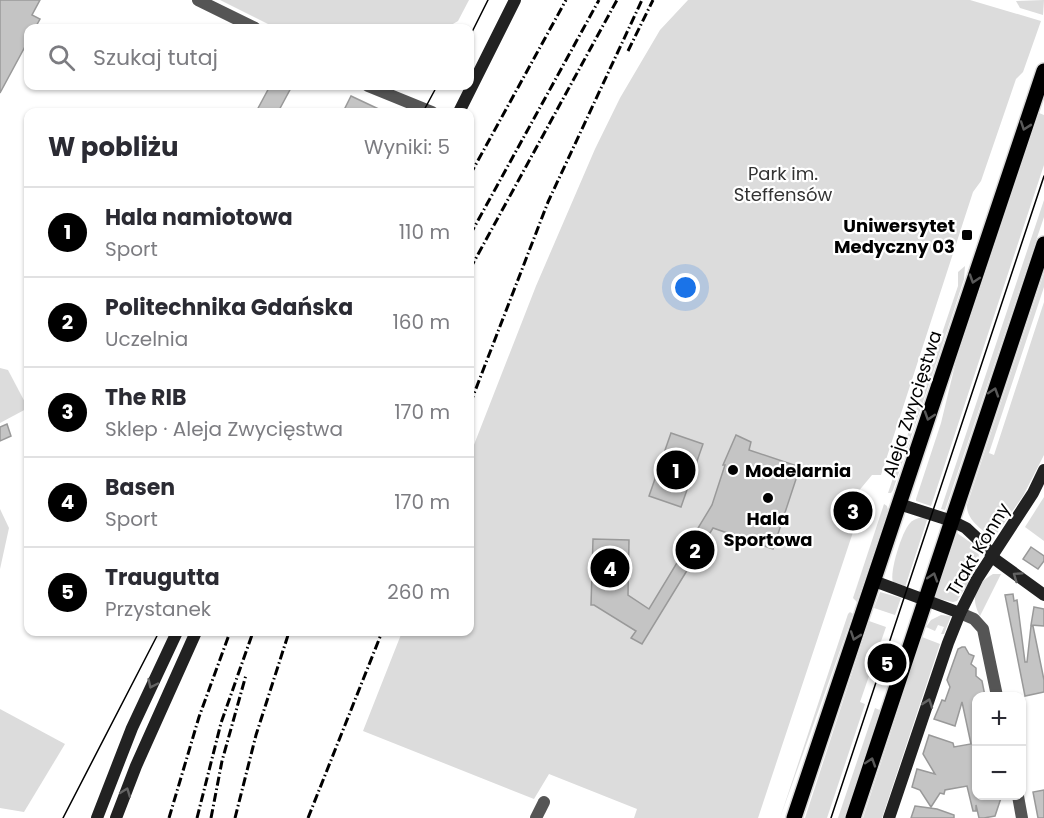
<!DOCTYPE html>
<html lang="pl">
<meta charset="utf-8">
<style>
body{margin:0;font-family:Poppins,sans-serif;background:#f2f2f3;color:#2b2b33}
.controls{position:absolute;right:18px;bottom:18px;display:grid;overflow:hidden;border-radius:12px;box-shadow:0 2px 4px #0004}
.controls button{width:54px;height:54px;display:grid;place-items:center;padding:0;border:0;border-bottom:2px solid #e1e1e2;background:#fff;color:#2b2b33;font:30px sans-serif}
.you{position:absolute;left:686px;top:288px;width:21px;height:21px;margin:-15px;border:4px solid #fff;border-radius:50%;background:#1a73e8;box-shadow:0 0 0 9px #1a73e833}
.badge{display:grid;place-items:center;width:39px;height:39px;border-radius:50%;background:#000;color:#fff;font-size:20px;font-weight:700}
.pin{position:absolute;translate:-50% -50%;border:3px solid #fff;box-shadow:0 2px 6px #0006}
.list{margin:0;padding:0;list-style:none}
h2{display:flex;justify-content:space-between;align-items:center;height:78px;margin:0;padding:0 24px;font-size:26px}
h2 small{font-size:20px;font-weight:400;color:#7c7c81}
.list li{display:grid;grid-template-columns:39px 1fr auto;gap:18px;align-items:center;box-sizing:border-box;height:90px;padding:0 24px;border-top:2px solid #e1e1e2}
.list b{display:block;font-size:22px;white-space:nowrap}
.list p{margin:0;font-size:20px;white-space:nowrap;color:#7c7c81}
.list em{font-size:20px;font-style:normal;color:#7c7c81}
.icon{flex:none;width:33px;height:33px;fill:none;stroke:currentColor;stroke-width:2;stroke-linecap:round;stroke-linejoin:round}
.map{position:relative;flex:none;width:1044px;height:818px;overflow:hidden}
.search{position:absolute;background:#fff;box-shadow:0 2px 4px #0004;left:24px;top:24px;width:450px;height:66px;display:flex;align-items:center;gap:15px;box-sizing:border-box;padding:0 21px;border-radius:12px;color:#7c7c81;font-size:22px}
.panel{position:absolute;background:#fff;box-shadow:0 2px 4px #0004;left:24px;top:108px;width:450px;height:528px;border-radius:12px}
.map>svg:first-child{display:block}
.green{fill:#dcdcdc}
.building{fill:#c4c4c4;stroke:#999;stroke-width:1.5}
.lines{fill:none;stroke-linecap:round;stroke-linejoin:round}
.primary-casing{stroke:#dbdbdb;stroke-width:18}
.street{stroke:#555;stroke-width:12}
.secondary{stroke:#222;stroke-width:12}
.primary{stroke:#000;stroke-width:15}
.tram{stroke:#000;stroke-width:1.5}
.rail{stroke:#000;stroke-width:3;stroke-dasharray:9 3 1.5 3;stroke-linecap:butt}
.oneway{stroke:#595959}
.oneway2{stroke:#646464}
.poi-dot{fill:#000;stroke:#fff;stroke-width:2}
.labels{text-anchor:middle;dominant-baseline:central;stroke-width:4.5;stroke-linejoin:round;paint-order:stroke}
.park-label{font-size:18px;fill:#333;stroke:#fff}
.poi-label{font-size:18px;font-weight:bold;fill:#000;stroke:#fff;text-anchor:end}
.street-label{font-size:18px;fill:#000;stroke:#fff}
</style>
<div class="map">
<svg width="1044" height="818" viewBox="0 0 1044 818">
<rect width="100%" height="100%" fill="#fff"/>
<g class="green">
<path d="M220,0H469L458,21L446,28H276Z"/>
<path d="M688,0H970L1041,21L1023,72L1016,79L981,181L973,192L881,475H872L857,493L864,499L758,818H634L637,809L549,774L534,799L363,731L402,632H470V455L536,286L595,149L620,98L660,30Z"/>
<path d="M1044,0L1043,15L1020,8L1016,1Z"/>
<path d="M1039,113L1044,115V165L931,506L916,501V499L941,423L956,361Z"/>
<path d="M1044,200V217L945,510L941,509Z"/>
<path d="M965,266L964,279L945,337L893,490L891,493H888L958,286V272Z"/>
<path d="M1044,273V287L989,453L994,455L1044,302V455L1023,496L993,539C983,530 966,520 967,505Z"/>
<path d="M0,368L8,370L28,408L0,423Z"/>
<path d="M1044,497V541L1025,527Z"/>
<path d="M884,504L887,506L888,510L857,602L853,598Z"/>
<path d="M0,509L9,528L0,569Z"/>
<path d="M928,517L905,587L893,582C889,573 902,531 910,523C915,518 921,517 928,517Z"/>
<path d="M957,533C963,538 972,542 976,548C987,564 964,588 957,601L953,602L935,598Z"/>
<path d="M993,574H1001L980,616C970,598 975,584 993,574Z"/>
<path d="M880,592L901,598L895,615L874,608Z"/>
<path d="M850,612L853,614L780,818L848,614Z"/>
<path d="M941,615L951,616L944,634H941L944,627L938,625L935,631L926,627L931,620Z"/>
<path d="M869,621L886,627L860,702L865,704L827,818H805Z"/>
<path d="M922,637L940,644L882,818H863Z"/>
<path d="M875,708L882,711L844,818H838Z"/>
<path d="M0,709L65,744L24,812L0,808Z"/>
</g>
<g class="building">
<path d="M0,0H40L32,15L40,19L35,28H28V41L0,93Z"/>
<path d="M270,86H292L278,112H256Z"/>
<path d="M351,96L385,112H343Z"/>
<path d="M7,424L11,436L0,441V427Z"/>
<path d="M671,433L703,444L681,507L649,496Z"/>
<path d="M736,435L751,442L749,450L800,467L773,549L713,528L642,644L631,638L636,631L594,605H591L593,539L629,540L628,595L649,609L712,505L725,465H723Z"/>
<path d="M1031,547L1044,556V561L1038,569L1023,559Z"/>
<path d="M1013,594L1014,601L1017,600L1025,662H1027L1031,626H1033L1044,680V692L1025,696L1005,595Z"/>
<path d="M1034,607L1044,609V626L1031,625Z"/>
<path d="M962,647H965L969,654L974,656L971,664L976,668V676L982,681L985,696H976V795H1002L995,816L984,818H979L976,805V811H973L967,786L945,790L944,794L940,793L931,807L920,790L912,787L917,769L935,774L923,754L929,735L953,743L954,747L971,744L962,702L955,726L934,719L942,700L945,701L950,687L947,680L958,649Z"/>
<path d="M1044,790V818H1038L1033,792Z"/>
<path d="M915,806L937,809L954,815V818H911Z"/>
</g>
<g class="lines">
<g class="primary-casing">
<g id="primary">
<path d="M794,818L1044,71"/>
<path d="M853,818L1044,244"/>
</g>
</g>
<g class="street">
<path d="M198,0L255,28"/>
<path d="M368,86L432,112"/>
<path d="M960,613L974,619L983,629L997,696"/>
<path d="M1018,796L1022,818"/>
<path d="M536,818L544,802"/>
</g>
<g class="secondary">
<path d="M459,112L515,0"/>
<path d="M899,504L952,521L966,528L982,543L996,560L1044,595"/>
<path d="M874,581L960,613"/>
<path d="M97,818L132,728L177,632"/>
<path d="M116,818L136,766L196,632"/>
<path d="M889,818L948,643L960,613L977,579L1033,493L1044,470"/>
</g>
<use href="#primary" class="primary"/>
<g class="tram">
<path d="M470,36L488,0"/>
<path d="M423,112L437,86"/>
<path d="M63,818L159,632"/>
<path d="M831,818L1044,176"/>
</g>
<g class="rail">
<path d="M628,51L653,0"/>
<path d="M470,175L566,0"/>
<path d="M470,235L599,0"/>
<path d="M470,269L617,0"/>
<path d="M470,404L548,202L642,0"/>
<path d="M169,818L199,717L230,632"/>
<path d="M197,818L221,723L253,632"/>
<path d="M211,818L222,761L246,675"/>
<path d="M235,818L256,735L289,632"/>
<path d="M308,818L382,632"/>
</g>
</g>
<defs><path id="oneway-chevron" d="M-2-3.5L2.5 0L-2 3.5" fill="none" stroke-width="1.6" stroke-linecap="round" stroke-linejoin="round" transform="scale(1.5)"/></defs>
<g class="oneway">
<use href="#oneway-chevron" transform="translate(1025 126) rotate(109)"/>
<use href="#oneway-chevron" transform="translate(974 279) rotate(108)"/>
<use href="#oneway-chevron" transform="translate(994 392) rotate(-72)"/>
<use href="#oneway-chevron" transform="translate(929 416) rotate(108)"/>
<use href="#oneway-chevron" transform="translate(933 577) rotate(-72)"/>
<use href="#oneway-chevron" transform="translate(855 636) rotate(109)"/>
<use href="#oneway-chevron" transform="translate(871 762) rotate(-72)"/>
</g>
<g class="oneway2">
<use href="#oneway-chevron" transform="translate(1017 576) rotate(-145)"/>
<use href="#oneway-chevron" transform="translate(152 684) rotate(115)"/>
<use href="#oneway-chevron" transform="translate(928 703) rotate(-71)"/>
<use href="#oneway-chevron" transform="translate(126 792) rotate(-69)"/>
</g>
<g class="poi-dot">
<rect x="961" y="229" width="12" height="12" rx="3"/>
<circle cx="733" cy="470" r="6"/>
<circle cx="768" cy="498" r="6"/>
</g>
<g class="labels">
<g class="park-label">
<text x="783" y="173">Park im.<tspan x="783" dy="21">Steffensów</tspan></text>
</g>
<g class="poi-label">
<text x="955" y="225">Uniwersytet<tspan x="955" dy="21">Medyczny 03</tspan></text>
<text x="745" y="470" text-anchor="start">Modelarnia</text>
<text x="768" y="518" text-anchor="middle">Hala<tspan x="768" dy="21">Sportowa</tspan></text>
</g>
<g class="street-label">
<text transform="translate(912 404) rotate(-72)">Aleja Zwycięstwa</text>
<text transform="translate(978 549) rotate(-59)">Trakt Konny</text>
</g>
</g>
</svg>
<div class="controls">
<button>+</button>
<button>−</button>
</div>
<div class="you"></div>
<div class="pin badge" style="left:676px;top:470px">1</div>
<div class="pin badge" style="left:695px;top:550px">2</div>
<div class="pin badge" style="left:853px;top:511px">3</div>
<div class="pin badge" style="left:610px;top:568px">4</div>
<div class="pin badge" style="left:887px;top:663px">5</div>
<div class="search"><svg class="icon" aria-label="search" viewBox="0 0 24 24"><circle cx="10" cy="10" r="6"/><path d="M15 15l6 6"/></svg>Szukaj tutaj</div>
<section class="panel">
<h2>W pobliżu<small>Wyniki: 5</small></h2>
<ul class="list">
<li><span class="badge">1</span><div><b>Hala namiotowa</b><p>Sport</p></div><em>110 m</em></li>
<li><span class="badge">2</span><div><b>Politechnika Gdańska</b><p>Uczelnia</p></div><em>160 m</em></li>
<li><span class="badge">3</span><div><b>The RIB</b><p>Sklep · Aleja Zwycięstwa</p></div><em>170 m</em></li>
<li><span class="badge">4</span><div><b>Basen</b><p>Sport</p></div><em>170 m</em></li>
<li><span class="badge">5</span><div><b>Traugutta</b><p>Przystanek</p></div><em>260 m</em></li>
</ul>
</section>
</div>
